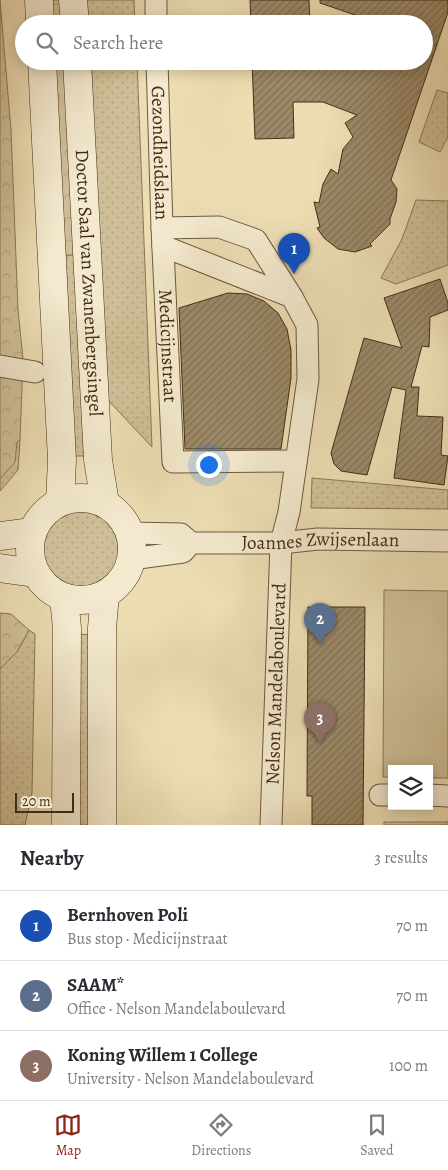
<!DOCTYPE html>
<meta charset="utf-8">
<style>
body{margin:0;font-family:Alegreya,serif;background:#f7f7f7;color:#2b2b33}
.controls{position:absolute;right:15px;bottom:15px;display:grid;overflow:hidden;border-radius:0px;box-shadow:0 2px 12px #0003}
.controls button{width:45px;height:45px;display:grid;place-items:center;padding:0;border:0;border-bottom:1px solid #e1e1e2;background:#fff;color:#2b2b33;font:25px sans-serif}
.scale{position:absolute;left:15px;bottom:12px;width:59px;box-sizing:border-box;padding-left:5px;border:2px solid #442d17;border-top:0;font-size:14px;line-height:18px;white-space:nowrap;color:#442d17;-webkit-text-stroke:4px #f3e9ce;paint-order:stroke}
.you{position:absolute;left:208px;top:464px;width:18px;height:18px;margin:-12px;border:4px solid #fff;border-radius:50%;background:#1a73e8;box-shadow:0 0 0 8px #1a73e833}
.badge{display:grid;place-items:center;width:32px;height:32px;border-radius:50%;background:#8f2418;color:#fff;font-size:16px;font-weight:700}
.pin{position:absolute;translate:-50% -41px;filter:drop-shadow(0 1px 2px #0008)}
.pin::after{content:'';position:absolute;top:26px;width:18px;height:15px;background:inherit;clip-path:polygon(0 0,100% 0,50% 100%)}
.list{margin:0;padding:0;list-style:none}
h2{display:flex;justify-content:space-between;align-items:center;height:65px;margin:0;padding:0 20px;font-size:21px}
h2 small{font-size:16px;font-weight:400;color:#7c7c81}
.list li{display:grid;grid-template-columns:32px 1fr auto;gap:15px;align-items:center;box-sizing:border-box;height:70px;padding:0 20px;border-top:1px solid #e1e1e2}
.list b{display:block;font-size:19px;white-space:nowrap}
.list p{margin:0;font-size:16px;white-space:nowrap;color:#7c7c81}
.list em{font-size:16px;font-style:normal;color:#7c7c81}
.icon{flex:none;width:28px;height:28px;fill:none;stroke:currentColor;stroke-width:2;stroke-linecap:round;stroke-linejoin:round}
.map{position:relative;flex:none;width:448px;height:825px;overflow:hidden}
.search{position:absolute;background:#fff;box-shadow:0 2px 12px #0003;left:15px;right:15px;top:15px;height:55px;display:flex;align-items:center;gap:12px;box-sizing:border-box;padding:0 18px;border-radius:28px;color:#7c7c81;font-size:19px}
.sheet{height:275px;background:#fff}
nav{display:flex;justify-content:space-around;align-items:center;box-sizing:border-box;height:70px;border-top:1px solid #e1e1e2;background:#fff;font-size:14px;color:#7c7c81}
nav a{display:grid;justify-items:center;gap:2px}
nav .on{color:#8f2418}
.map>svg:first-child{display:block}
.grass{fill:url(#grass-dots);stroke:#8a7658}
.forest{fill:url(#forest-crowns);stroke:#8a7658}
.pitch{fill:#cfbf98;stroke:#8a7658}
.building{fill:url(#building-hatch);stroke:#442d17}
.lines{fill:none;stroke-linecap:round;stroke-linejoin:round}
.street-casing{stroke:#6e593e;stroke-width:23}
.secondary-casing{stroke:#442d17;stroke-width:29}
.street{stroke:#f3e9ce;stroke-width:21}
.secondary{stroke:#f3e9ce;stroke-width:28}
.labels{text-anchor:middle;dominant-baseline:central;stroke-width:4;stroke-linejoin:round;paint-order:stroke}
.street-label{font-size:19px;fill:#442d17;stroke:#f3e9ce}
</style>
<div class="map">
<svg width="448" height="825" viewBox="0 0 448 825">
<defs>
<pattern id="grass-dots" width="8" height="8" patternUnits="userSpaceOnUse" patternTransform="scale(1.25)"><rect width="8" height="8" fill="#cfbf98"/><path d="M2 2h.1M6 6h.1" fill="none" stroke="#b3a482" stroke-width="1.8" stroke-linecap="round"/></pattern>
<pattern id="forest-crowns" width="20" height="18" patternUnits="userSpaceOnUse" patternTransform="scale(1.25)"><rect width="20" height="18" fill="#cfbf98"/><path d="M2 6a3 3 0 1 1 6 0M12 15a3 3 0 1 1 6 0" fill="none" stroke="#b3a482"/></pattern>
<pattern id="building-hatch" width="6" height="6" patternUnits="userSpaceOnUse" patternTransform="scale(1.25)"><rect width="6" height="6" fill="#9b8968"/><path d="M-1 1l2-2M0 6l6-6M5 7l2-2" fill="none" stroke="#807055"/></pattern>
</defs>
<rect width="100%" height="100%" fill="#ecddb3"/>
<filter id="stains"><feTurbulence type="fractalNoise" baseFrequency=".004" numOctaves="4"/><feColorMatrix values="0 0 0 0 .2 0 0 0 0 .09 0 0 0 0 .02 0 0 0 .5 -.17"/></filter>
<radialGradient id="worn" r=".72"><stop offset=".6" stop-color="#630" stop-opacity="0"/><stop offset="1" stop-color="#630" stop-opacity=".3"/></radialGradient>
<g class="grass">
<path d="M81,0H134L135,24H83Z"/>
<path d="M85,61H137L152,447L104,396Z"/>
<path d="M437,90L448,93V137L440,152L419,142Z"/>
<path d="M416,200L448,201V265L396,284L381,278L402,239Z"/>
<path d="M81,254L92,456H68L58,256Z"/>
<path d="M20,440L18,470L0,491V447Z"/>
<path d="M312,478L448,490V509L311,508Z"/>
<circle cx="81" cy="549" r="38"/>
<path d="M29,630L35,634L32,793L25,825H0V669L17,652Z"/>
<path d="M75,634L95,635L93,825H74Z"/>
</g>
<g class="forest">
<path d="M0,0L11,130L18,310L23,359L20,440L17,442L15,462L0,479Z"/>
<path d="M45,0H68L69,24H46Z"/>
<path d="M48,61H71L81,254L58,256Z"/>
<path d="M0,613L11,614L29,630L17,652L0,669Z"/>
</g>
<g class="pitch">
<path d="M384,590L448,591V778H429V769H392V777H383Z"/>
<rect x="384" y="822" width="64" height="3"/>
</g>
<g class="building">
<path d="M250,0H309L310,24H251Z"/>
<path d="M320,0H448V12L391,180L397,189L396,202L390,219V224L370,244L372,246L355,252L338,249L324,238L317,228L320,227L314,202L319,203L323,184L331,169L338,174L343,149L353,137L345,123L357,115L323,102H293L294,138L255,139L252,61H424V24H361V17L320,3Z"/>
<path d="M440,279L448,303V310L430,317L429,347L422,346L411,387H419L417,416L443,417L441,455L448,456L444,485L394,478L406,390L392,387L367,475L341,471L334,464L331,453L364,338L402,348L384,298Z"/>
<path d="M228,293L247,294L264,301L278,313L287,329L291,350V378L281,449H185L179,308Z"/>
<path d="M308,607H365L363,825H312V796H307Z"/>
</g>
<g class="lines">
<g class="street-casing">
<g id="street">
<path d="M156,0V24"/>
<path id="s1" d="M157,61L162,228L173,462L296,461"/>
<path d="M162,228L219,227L256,240L292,297L307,325L308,379L289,512L281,543L271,825"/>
<path d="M163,246L292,297"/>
<path d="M0,366L35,372"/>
<path id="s2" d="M130,533L181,534L191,543H281L318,539L448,541"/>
<path d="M131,559L183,552L191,543"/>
<path d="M380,795H392"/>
<path d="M429,795L448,796"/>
</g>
</g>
<g class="secondary-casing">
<g id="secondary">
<path d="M39,0L40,24"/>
<path d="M73,0L75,24"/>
<path d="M42,61L62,460L60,502"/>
<path id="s3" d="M77,61L98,460L105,503"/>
<circle cx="81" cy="549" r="51"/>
<path d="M0,536L32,532"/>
<path d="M0,568L35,573"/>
<path d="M64,598L67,628L66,825"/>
<path d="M102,825V628L105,595"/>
</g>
</g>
<use href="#street" class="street"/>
<use href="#secondary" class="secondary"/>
</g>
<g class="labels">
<g class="street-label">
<text stroke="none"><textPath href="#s1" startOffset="92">Gezondheidslaan</textPath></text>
<text stroke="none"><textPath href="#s3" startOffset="222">Doctor Saal van Zwanenbergsingel</textPath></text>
<text stroke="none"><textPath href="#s1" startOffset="285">Medicijnstraat</textPath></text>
<text stroke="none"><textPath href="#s2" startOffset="194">Joannes Zwijsenlaan</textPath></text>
<text transform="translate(276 684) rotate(-88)">Nelson Mandelaboulevard</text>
</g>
</g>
<rect width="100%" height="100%" filter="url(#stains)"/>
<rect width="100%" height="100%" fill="url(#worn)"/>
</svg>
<div class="controls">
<button><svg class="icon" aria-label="layers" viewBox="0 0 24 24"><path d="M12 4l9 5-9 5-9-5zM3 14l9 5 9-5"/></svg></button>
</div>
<div class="scale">20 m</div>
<div class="you"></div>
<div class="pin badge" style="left:294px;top:274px;background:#1a4fb4">1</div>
<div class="pin badge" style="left:320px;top:644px;background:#5c6f8a">2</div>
<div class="pin badge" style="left:320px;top:743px;background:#8d6e63">3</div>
<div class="search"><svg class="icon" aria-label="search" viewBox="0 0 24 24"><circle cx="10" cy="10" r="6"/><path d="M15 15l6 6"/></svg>Search here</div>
</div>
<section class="sheet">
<h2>Nearby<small>3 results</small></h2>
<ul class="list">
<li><span class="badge" style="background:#1a4fb4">1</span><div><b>Bernhoven Poli</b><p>Bus stop · Medicijnstraat</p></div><em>70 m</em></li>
<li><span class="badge" style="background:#5c6f8a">2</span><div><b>SAAM*</b><p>Office · Nelson Mandelaboulevard</p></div><em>70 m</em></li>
<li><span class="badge" style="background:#8d6e63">3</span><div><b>Koning Willem 1 College</b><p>University · Nelson Mandelaboulevard</p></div><em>100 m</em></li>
</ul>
</section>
<nav>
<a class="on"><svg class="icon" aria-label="map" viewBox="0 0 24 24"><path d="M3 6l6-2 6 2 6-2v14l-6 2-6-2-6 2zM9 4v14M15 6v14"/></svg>Map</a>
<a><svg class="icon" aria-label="directions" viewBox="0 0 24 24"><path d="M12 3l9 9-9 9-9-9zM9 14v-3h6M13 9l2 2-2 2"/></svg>Directions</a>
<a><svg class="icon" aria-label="saved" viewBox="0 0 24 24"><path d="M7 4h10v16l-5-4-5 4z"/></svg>Saved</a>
</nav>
